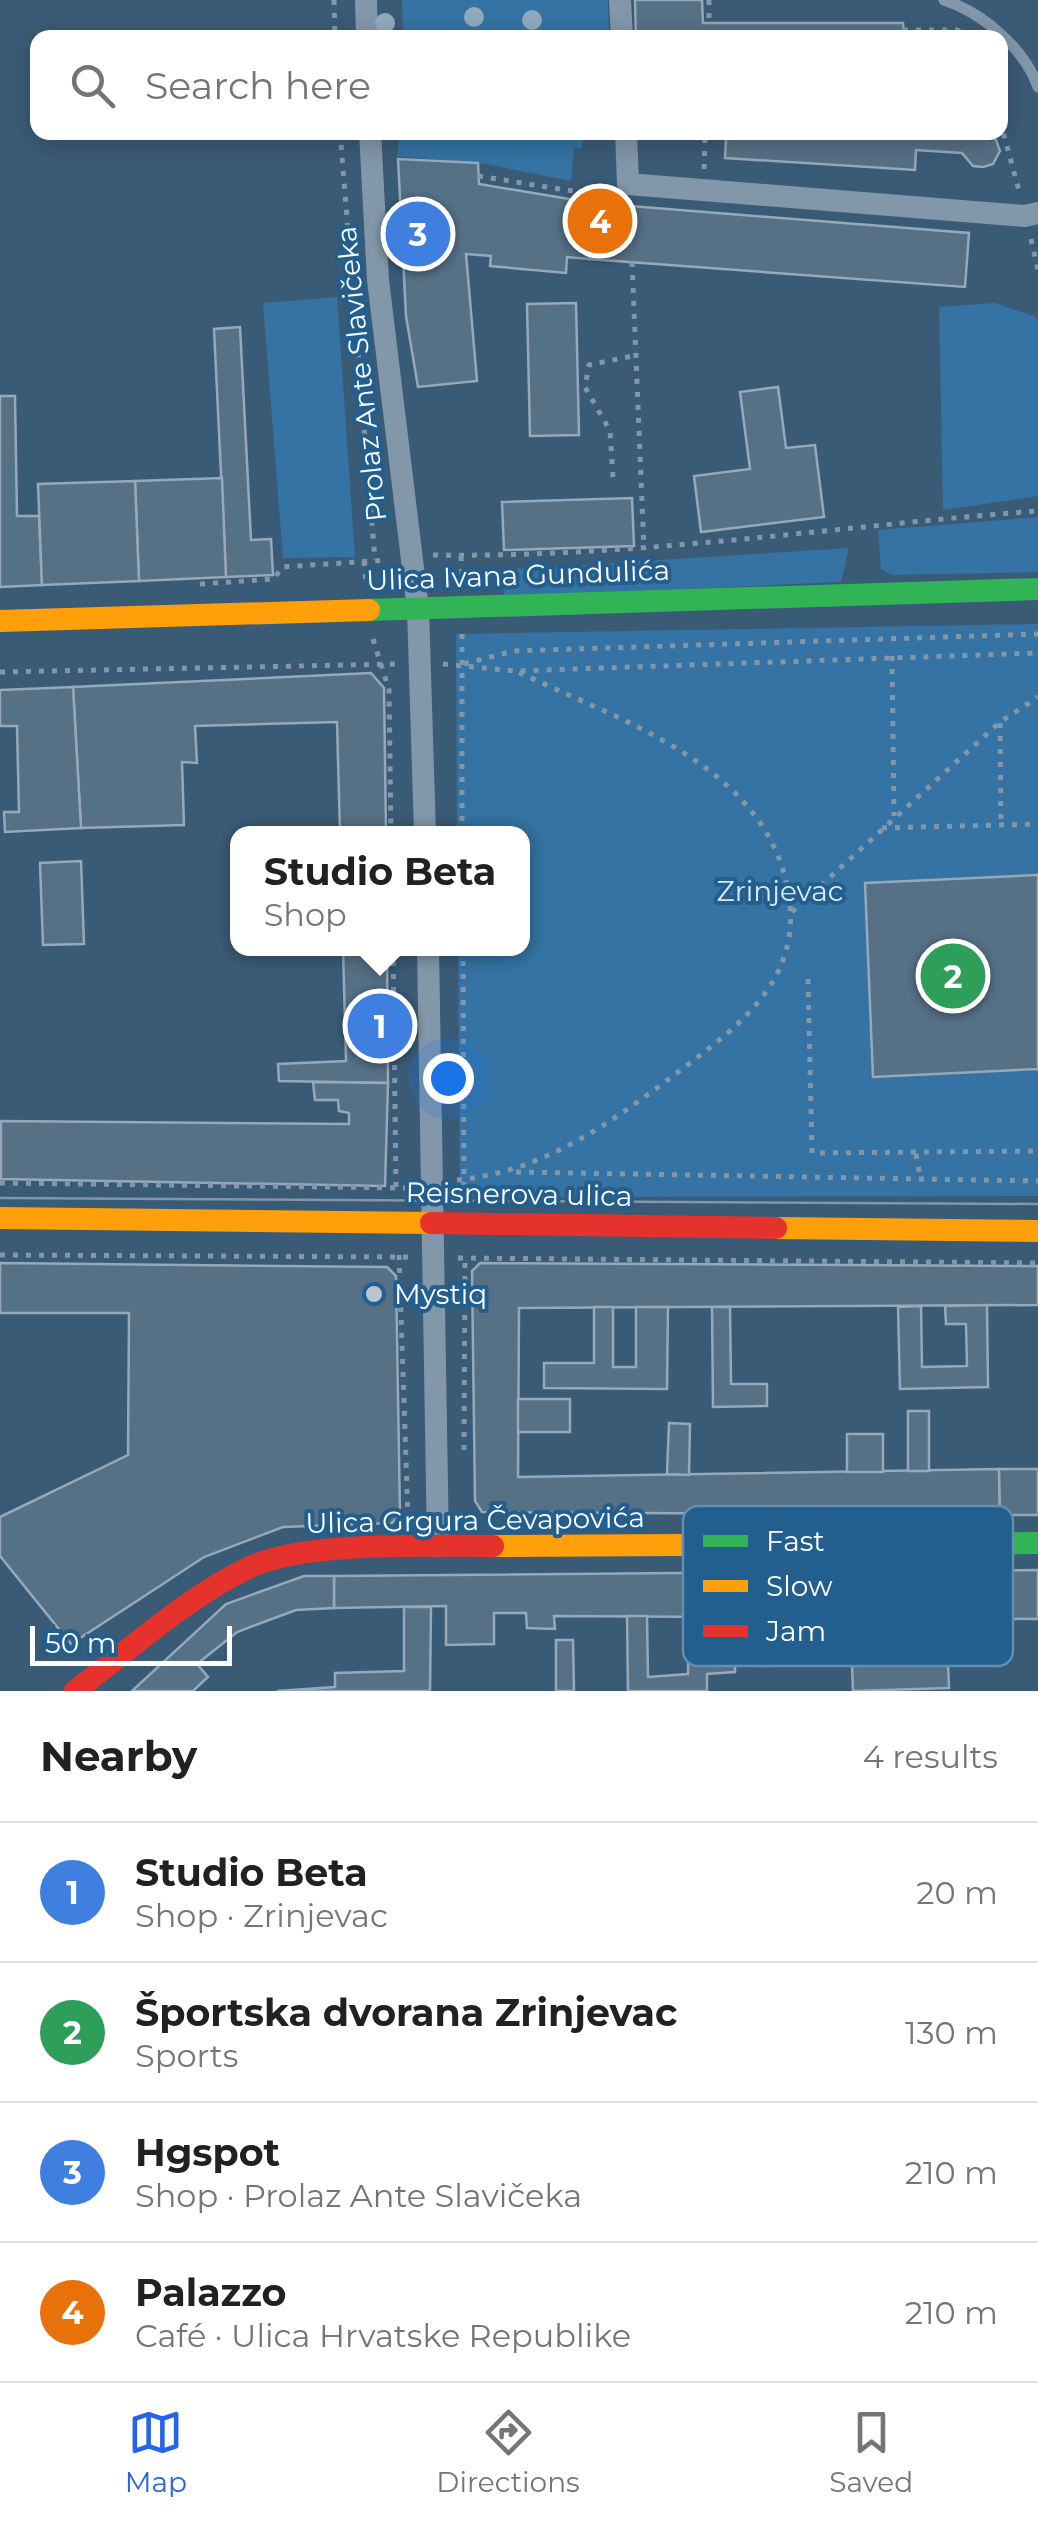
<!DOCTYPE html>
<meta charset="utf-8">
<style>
body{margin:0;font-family:Montserrat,sans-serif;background:#f6f6f6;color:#202124}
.scale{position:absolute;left:30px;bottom:25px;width:202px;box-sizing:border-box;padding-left:10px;border:5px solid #fff;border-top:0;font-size:28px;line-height:35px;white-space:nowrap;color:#fff;-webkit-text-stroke:8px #225e8e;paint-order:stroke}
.you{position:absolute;left:448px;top:1078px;width:35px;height:35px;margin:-25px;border:8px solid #fff;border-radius:50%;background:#1a73e8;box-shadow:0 0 0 15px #1a73e833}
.badge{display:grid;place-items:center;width:65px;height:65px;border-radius:50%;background:#2563eb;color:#fff;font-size:32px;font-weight:700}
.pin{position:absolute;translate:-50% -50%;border:5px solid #fff;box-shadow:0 2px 10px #0006}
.popup{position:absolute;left:230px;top:826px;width:300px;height:130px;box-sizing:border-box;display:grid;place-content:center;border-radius:20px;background:#fff;filter:drop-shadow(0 2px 8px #0005);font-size:32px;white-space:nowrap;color:#757577}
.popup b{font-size:38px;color:#202124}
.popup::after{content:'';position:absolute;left:50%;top:100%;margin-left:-20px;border:20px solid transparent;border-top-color:#fff}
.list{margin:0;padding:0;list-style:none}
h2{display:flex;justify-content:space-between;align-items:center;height:130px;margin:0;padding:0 40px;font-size:42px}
h2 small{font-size:32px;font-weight:400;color:#757577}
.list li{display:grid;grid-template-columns:65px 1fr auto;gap:30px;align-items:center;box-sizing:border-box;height:140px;padding:0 40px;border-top:2px solid #e0e0e0}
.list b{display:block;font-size:38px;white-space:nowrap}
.list p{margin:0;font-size:32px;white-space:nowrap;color:#757577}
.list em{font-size:32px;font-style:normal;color:#757577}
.icon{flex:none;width:55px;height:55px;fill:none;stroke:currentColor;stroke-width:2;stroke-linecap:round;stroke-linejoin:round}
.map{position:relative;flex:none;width:1038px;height:1691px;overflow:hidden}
.search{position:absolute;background:#fff;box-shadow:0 5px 25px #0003;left:30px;right:30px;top:30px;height:110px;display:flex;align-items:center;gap:25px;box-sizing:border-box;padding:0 35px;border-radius:20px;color:#757577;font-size:38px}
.sheet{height:690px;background:#fff}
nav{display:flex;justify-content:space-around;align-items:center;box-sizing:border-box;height:140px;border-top:2px solid #e0e0e0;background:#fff;font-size:28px;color:#757577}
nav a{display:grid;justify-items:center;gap:5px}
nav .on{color:#2563eb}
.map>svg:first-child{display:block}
.green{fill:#3473a3}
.building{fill:#567086;stroke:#96a9b8;stroke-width:2.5}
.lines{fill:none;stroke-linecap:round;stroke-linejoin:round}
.path{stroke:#8297a9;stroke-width:5;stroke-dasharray:5 8;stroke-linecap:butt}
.lane{stroke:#8297a9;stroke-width:11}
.street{stroke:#8297a9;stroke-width:22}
.fast{stroke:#30b455;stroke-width:22}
.slow{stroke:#ff9f0a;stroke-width:22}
.jam{stroke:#e5322d;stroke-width:22}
.tram{stroke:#8197a9;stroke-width:2.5}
.tree{fill:#90aabe}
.poi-dot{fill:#bac6cf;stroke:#225e8e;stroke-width:4}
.labels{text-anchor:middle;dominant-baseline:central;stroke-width:8;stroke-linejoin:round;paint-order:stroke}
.street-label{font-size:28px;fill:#fff;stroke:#225e8e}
.park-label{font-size:28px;fill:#d7eaf9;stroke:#225e8e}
.poi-label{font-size:28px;fill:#fff;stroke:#225e8e;text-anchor:start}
.key{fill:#225e8e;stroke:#648eb0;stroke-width:2.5}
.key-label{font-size:28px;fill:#fff}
</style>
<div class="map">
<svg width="1038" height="1691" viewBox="0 0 1038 1691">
<rect width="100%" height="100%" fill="#3a5b76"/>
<g class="green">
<path d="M402,0H608L609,37H403Z"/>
<path d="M400,133H583L582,149L574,148L571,181L486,164L397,156Z"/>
<path d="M337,297L355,557L283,558L263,303Z"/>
<path d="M995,303L1036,317L1038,323V496L943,510L939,307Z"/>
<path d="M1038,517V572L892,575L881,569L878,530Z"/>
<path d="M849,548L841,582L505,597L502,570Z"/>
<path d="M1038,624V1196L460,1197L458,949L522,948V834L457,833L456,634Z"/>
</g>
<g class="building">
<path d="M635,0H702L703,23H903L904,37L965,38H636Z"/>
<path d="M649,132H983L996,140L1000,151L993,164L983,167L973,166L962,153L916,150L915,170L725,158L726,138Z"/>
<path d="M398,159L478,163L479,184L593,203L589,259L567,257L566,273L490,266L491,256L466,254L477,381L418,387L406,316Z"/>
<path d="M593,203L969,233L965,287L589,259Z"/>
<path d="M576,303L579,435L530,436L527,304Z"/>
<path d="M240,327L251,540L271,539L273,575L226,577L214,329Z"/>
<path d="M778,387L786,448L815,445L824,517L701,532L694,476L750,469L740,392Z"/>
<path d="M0,396H15L17,516H39L42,585L0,587Z"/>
<path d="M222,478L226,577L139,581L135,481Z"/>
<path d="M135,481L139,581L42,585L38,484Z"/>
<path d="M632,498L634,546L504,550L502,502Z"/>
<path d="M371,673L384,688L386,834H340L337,722L195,726L197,763L182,762L184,825L81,828L73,687Z"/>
<path d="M73,687L81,828L5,832L4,812H19L17,726H0V690Z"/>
<path d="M81,861L84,944L43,945L40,863Z"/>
<path d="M1038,875V1069L873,1077L865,883Z"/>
<path d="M343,948H387L388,1083L279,1081L278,1064L346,1061Z"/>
<path d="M313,1082L388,1083L385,1186L1,1179V1121L349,1124V1113L339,1111L338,1100H315Z"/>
<path d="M0,1263L387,1267L396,1276L400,1515L392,1523L283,1527L204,1557L71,1644L0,1556V1517L128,1455L129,1313H0Z"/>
<path d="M480,1263L1038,1266V1305L519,1308L518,1477L999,1469L1000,1515L482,1512L475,1501L472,1271Z"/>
<path d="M987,1305L988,1387L900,1389L898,1307L921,1306L922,1367L967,1366L966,1324H946L945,1306Z"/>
<path d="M594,1307H613V1367H636V1307H668L667,1389L544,1388V1363H594Z"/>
<path d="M712,1307H730L731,1384H767V1406L713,1407Z"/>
<rect x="518" y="1399" width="52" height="33"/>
<rect x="908" y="1411" width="21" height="60"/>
<path d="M669,1423L690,1424L689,1475L667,1474Z"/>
<rect x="847" y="1434" width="36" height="38"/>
<path d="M999,1469H1038V1515H1000Z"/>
<path d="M1038,1570V1619L554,1616L555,1629L527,1628L526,1613H494V1644L446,1645V1606L334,1608V1576Z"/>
<path d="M304,1576H334V1608L296,1610L237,1632L197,1664L208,1677L193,1691H132L226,1604Z"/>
<path d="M404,1607H431L430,1691H277L335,1687V1673L404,1671Z"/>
<path d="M627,1616H647L648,1677L688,1674L689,1617H736L735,1672L707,1674V1691H628Z"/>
<path d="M761,1617H821V1664L761,1666Z"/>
<path d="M556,1640H573L574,1691H556Z"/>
<path d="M948,1663L949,1688L853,1691L852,1666Z"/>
</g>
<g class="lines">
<g class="path">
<path d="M334,0L335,38"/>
<path d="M709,0V23"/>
<path d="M903,30H958L969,38"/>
<path d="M1000,121L1020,194"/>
<path d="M340,132L375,560"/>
<path d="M584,136H601"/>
<path d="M704,169L705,137"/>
<path d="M478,176L610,197"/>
<path d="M1031,239L1038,270"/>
<path d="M632,262L644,550"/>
<path d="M613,477L610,431L585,387L589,365L637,355"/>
<path d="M433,555C636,558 836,526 1038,511"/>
<path d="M461,556L462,578"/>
<path d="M364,561L366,583"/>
<path d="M200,584L274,579L282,567L387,560"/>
<path d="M462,634V834"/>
<path d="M373,639L389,690L391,834"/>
<path d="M892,656L894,816"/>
<path d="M443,664L516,671L1038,653"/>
<path d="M464,664L513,651L1038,634"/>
<path d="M0,672L397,664"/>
<path d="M1000,723L1001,825"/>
<path d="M882,828L1038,824"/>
<path d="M792,912L1000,722L1038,697"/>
<path d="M393,948L396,1189"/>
<path d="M463,948L464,1195"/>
<path d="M808,979L812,1153L1038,1151"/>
<path d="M916,1154L921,1181"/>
<path d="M516,1172L1038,1181"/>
<path d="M457,1180C543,1172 611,1123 678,1072C742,1024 804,978 788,890C764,763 618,720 516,671"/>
<path d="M0,1183L407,1188"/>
<path d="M0,1255L412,1257"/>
<path d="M399,1255L408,1519"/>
<path d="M458,1258L1038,1263"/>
<path d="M464,1450L465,1256"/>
</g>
<path class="lane" d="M944,0C983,13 1024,48 1038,87"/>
<g class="street">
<path d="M366,0L367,38"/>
<path d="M620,0L622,38"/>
<path d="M370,132L378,280L418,609L425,834"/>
<path d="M626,132L628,184L1025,216L1038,213"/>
<path d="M428,948L438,1546"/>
</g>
<g class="fast">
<path d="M369,610L1038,589"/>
<path d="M883,1544L1038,1543"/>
</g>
<g class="slow">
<path d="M0,621L369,610"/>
<path d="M0,1218L431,1223"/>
<path d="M776,1228L1038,1231"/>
<path d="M493,1546L883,1544"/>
</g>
<g class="jam">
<path d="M431,1223L776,1228"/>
<path d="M75,1691C131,1649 187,1597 250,1567C306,1541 429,1546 493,1546"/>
</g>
<path class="tram" d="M0,1198L1038,1204"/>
</g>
<g class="tree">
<circle cx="474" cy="17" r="10"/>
<circle cx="532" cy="20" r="10"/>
<circle cx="385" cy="23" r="10"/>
</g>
<circle class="poi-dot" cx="374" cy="1294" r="10"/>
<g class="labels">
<g class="street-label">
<text transform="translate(361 374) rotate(-96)">Prolaz Ante Slavičeka</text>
<text transform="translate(518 575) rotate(-2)">Ulica Ivana Gundulića</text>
<text transform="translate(519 1194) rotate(1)">Reisnerova ulica</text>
<text transform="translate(475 1520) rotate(-1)">Ulica Grgura Čevapovića</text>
</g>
<g class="park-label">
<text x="780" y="891">Zrinjevac</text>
</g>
<g class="poi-label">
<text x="394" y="1294">Mystiq</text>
</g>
</g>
<rect x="683" y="1506" width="330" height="160" rx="15" class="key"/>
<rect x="703" y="1535" width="45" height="12" fill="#30b455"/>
<rect x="703" y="1580" width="45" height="12" fill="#ff9f0a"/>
<rect x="703" y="1625" width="45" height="12" fill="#e5322d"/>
<g class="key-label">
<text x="766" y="1551">Fast</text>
<text x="766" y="1596">Slow</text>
<text x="766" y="1641">Jam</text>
</g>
</svg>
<div class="scale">50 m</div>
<div class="you"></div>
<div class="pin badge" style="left:380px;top:1026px;background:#3f7fe0">1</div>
<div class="popup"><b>Studio Beta</b>Shop</div>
<div class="pin badge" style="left:953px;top:976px;background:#2e9e5b">2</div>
<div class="pin badge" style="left:418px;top:234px;background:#3f7fe0">3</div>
<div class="pin badge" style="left:600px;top:221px;background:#e8710a">4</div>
<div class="search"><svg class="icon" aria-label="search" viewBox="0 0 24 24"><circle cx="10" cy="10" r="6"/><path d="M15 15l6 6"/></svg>Search here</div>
</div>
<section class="sheet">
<h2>Nearby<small>4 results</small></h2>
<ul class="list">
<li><span class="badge" style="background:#3f7fe0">1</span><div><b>Studio Beta</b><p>Shop · Zrinjevac</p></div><em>20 m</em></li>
<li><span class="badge" style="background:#2e9e5b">2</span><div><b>Športska dvorana Zrinjevac</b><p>Sports</p></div><em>130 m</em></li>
<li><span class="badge" style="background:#3f7fe0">3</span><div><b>Hgspot</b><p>Shop · Prolaz Ante Slavičeka</p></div><em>210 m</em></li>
<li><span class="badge" style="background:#e8710a">4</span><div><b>Palazzo</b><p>Café · Ulica Hrvatske Republike</p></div><em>210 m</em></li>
</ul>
</section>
<nav>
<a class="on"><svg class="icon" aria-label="map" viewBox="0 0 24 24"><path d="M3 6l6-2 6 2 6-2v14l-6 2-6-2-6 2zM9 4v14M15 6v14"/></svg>Map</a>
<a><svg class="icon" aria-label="directions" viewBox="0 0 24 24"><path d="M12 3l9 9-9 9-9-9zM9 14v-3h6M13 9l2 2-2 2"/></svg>Directions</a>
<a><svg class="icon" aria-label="saved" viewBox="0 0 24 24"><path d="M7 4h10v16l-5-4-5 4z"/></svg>Saved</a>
</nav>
